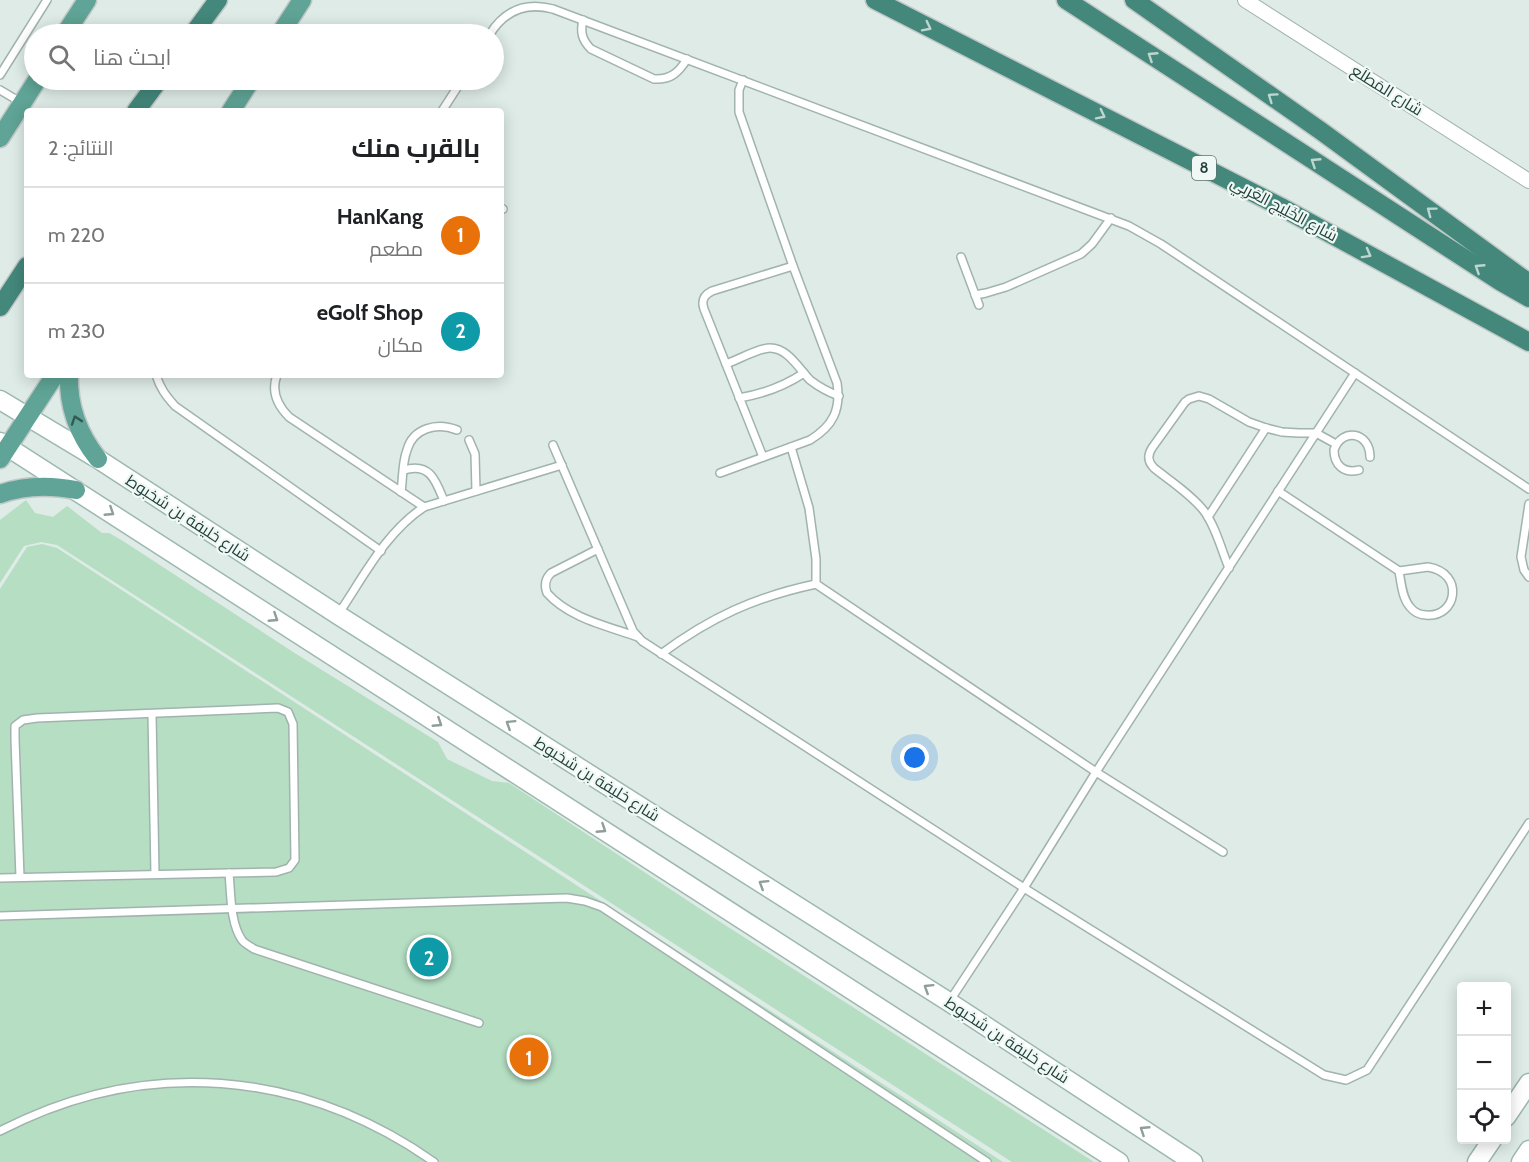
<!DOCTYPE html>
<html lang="ar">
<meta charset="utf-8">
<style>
body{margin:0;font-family:Cabin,Cairo,sans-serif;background:#f2f2f2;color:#202124;direction:rtl}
.controls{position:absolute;right:18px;bottom:18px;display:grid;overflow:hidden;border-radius:6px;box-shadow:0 3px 15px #0003}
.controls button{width:54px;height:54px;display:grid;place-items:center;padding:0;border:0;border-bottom:2px solid #e0e0e0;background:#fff;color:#202124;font:30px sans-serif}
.you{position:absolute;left:915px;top:758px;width:21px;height:21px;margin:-15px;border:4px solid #fff;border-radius:50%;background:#1a73e8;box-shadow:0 0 0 9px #1a73e833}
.badge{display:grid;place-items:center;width:39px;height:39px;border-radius:50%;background:#834c36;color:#fff;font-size:20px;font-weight:700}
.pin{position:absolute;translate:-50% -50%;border:3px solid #fff;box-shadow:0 2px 6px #0006}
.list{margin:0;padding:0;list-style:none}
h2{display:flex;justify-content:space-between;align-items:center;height:78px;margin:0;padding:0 24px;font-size:26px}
h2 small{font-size:20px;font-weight:400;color:#757577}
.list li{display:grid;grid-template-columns:39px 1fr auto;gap:18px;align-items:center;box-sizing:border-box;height:96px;padding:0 24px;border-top:2px solid #e0e0e0}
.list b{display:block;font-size:22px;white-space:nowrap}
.list p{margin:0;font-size:20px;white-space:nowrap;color:#757577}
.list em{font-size:20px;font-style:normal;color:#757577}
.icon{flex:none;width:33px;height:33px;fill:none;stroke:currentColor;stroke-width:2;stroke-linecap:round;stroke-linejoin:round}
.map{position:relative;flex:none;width:1529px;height:1162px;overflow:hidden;direction:ltr}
.search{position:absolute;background:#fff;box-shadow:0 3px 15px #0003;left:24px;top:24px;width:480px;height:66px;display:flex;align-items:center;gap:15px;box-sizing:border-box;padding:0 21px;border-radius:33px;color:#757577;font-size:22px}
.panel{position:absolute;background:#fff;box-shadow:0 3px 15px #0003;left:24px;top:108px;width:480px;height:270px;border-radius:6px;direction:rtl}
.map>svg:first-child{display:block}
.green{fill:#b5dec3}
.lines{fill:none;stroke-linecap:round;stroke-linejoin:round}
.service-casing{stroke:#a1b3ae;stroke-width:10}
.minor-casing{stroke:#a1b3ae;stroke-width:16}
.secondary-casing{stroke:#9cb8af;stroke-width:21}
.primary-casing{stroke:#c0c8c7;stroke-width:21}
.trunk-casing{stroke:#c0c8c7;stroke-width:21}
.service{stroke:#fff;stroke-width:7}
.minor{stroke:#fff;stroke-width:14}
.secondary{stroke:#fff;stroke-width:18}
.primary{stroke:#5fa496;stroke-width:18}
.trunk{stroke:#44877b;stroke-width:18}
.oneway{stroke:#bcd6d0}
.oneway2{stroke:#325b53}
.oneway3{stroke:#8e9e9a}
.labels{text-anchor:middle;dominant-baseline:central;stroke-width:4.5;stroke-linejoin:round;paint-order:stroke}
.shield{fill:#eff8f4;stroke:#5d746f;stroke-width:1.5}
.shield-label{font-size:15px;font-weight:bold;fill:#1e3c36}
.street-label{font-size:16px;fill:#1e3c36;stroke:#eff8f4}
</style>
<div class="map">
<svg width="1529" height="1162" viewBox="0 0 1529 1162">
<rect width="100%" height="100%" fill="#deebe6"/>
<g class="green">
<path d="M26,500L35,513L53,517L67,506L102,533H109L123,541L293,652L438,742L447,759L492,781L509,783L714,918L1094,1162H1012L57,545L41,542L24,546L0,583V520Z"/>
<path d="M42,544L57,548L1003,1162H0V589L27,547Z"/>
</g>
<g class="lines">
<g class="service-casing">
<g id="service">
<path d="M583,20C580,32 582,40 591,49L654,79C671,80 679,72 687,59"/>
<path d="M490,34C505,10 526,2 553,9L1129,226L1161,244L1529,489"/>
<path d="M0,75L47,0"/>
<path d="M0,90L22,103"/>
<path d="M442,111L462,80"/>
<path d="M501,210L503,209"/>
<path d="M961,257L979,305"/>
<path d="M975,295L986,293L1006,287L1081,254L1092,244L1111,218"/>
<path d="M726,364C738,360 758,348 770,348C788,348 799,369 810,380C819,387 828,392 839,396"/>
<path d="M156,375C160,388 166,396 175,406L381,551"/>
<path d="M277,375C271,391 277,405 289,417L424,507"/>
<path d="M739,398C763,394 783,387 804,373"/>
<path d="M469,440L475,454L476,491"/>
<path d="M553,445L630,624L633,631L642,641L1024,888L1324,1075L1346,1080L1367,1070L1529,823"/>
<path d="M791,447L809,508L816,559V584"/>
<path d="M763,457L704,309C701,300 704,295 712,291L793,266"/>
<path d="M404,470C430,462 436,481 444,501"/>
<path d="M1359,470C1344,474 1334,465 1334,450C1342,427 1370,432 1370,457"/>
<path d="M720,473L810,440C833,426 841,410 837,383L793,266L739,112V90L743,80"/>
<path d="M1278,491L1399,571"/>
<path d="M401,492C403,478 402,463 407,450C413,428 437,422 457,430"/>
<path d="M1529,504L1521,557L1524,570L1529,577"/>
<path d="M1208,517L1266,428"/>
<path d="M598,549L551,573C545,579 544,585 547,593C569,618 607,626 638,637"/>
<path d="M1428,567C1465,573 1457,618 1426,615C1420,615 1414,612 1410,607C1402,598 1401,582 1399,571Z"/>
<path d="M1229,568C1221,549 1216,527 1204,511C1192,495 1170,481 1154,468C1148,462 1147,456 1152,448L1185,402L1189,399L1199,396L1209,399L1249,422L1266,428L1282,432L1299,433H1316L1336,444"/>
<path d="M339,613C364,576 386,532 424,507L562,465"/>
<path d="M661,654C711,617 755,597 816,584L1096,772L1223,852"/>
<path d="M152,714L155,874"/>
<path d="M20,877L15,739V726L23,720L37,718L278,708L288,712L293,724L295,860L289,868L276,872L229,873C231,893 230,923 242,940C245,944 250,946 254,949L479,1023"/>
<path d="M0,878L229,873"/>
<path d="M0,916L567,898L585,901L602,907L987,1162"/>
<path d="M949,1002L1024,888L1096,772L1355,373"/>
<path d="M0,1131C144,1056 301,1069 434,1162"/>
</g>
</g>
<g class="minor-casing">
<path id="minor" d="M1245,0L1529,181"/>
</g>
<g class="secondary-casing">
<g id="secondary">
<path d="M0,400L98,459L338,615L949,1002L1193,1162"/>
<path d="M0,442L1119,1162"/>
<path d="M1506,1117L1529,1083"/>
<path d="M1477,1162L1492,1140"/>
<path d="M1521,1162L1529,1150"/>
</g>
</g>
<g class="primary-casing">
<g id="primary">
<path d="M65,34L87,0"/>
<path d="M280,34L302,0"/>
<path d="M231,111L251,80"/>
<path d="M0,138L37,80"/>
<path d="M69,375C68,407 78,434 98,459"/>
<path d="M0,459L55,375"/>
<path d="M0,494C25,485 51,485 76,490"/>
</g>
</g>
<g class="trunk-casing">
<g id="trunk">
<path d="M875,0L1281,207L1529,342"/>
<path d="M1066,0L1501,282L1529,298"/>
<path d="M1134,0L1321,131L1529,283"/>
<path d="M193,34L218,0"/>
<path d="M136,111L159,80"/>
<path d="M0,307L27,266"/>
</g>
</g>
<use href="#service" class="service"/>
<use href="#minor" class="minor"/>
<use href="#secondary" class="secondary"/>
<use href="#primary" class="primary"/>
<use href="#trunk" class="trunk"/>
</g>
<defs><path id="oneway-chevron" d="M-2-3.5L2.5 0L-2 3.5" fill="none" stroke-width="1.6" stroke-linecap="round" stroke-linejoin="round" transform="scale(1.5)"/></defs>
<g class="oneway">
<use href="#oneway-chevron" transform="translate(927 27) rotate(27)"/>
<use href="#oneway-chevron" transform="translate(1152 56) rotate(-147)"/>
<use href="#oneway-chevron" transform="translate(1272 97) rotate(-145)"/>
<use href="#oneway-chevron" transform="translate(1101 115) rotate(27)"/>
<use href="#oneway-chevron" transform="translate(1315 162) rotate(-147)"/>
<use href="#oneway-chevron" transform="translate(1431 211) rotate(-143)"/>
<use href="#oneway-chevron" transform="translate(1367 254) rotate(29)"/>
<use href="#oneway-chevron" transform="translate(1479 268) rotate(-147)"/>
</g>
<use class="oneway2" href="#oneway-chevron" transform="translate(76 420) rotate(-109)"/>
<g class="oneway3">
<use href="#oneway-chevron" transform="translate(110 512) rotate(33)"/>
<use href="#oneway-chevron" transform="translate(274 618) rotate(33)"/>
<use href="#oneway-chevron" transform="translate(438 723) rotate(33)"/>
<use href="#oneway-chevron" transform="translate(510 724) rotate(-148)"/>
<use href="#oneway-chevron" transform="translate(602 829) rotate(33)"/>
<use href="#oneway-chevron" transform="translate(763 884) rotate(-148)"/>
<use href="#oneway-chevron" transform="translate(928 988) rotate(-148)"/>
<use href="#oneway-chevron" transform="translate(1144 1130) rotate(-147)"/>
</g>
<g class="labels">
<rect class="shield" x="1192" y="156" width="24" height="24" rx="4.5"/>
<g class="shield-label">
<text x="1204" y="168">8</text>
</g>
<g class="street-label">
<text transform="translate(1387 90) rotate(32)">شارع المَطلَع</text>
<text transform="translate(1284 209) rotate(28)">شارع الخَلِيج العَربِي</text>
<text transform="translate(188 518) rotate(33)">شارع خليفة بن شخبوط</text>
<text transform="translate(597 779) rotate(32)">شارع خليفة بن شخبوط</text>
<text transform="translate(1007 1040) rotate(33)">شارع خليفة بن شخبوط</text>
</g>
</g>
</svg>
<div class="controls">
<button>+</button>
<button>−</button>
<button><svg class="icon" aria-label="locate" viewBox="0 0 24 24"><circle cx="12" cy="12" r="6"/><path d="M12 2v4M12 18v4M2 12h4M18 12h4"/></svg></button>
</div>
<div class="you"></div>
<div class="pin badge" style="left:529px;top:1057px;background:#e8710a">1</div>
<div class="pin badge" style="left:429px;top:957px;background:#0f9aa8">2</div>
<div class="search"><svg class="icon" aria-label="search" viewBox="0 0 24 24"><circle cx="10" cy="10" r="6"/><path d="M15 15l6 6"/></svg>ابحث هنا</div>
<section class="panel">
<h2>بالقرب منك<small>النتائج: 2</small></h2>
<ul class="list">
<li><span class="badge" style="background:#e8710a">1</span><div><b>HanKang</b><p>مطعم</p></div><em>220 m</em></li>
<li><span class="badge" style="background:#0f9aa8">2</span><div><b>eGolf Shop</b><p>مكان</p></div><em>230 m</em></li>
</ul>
</section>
</div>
